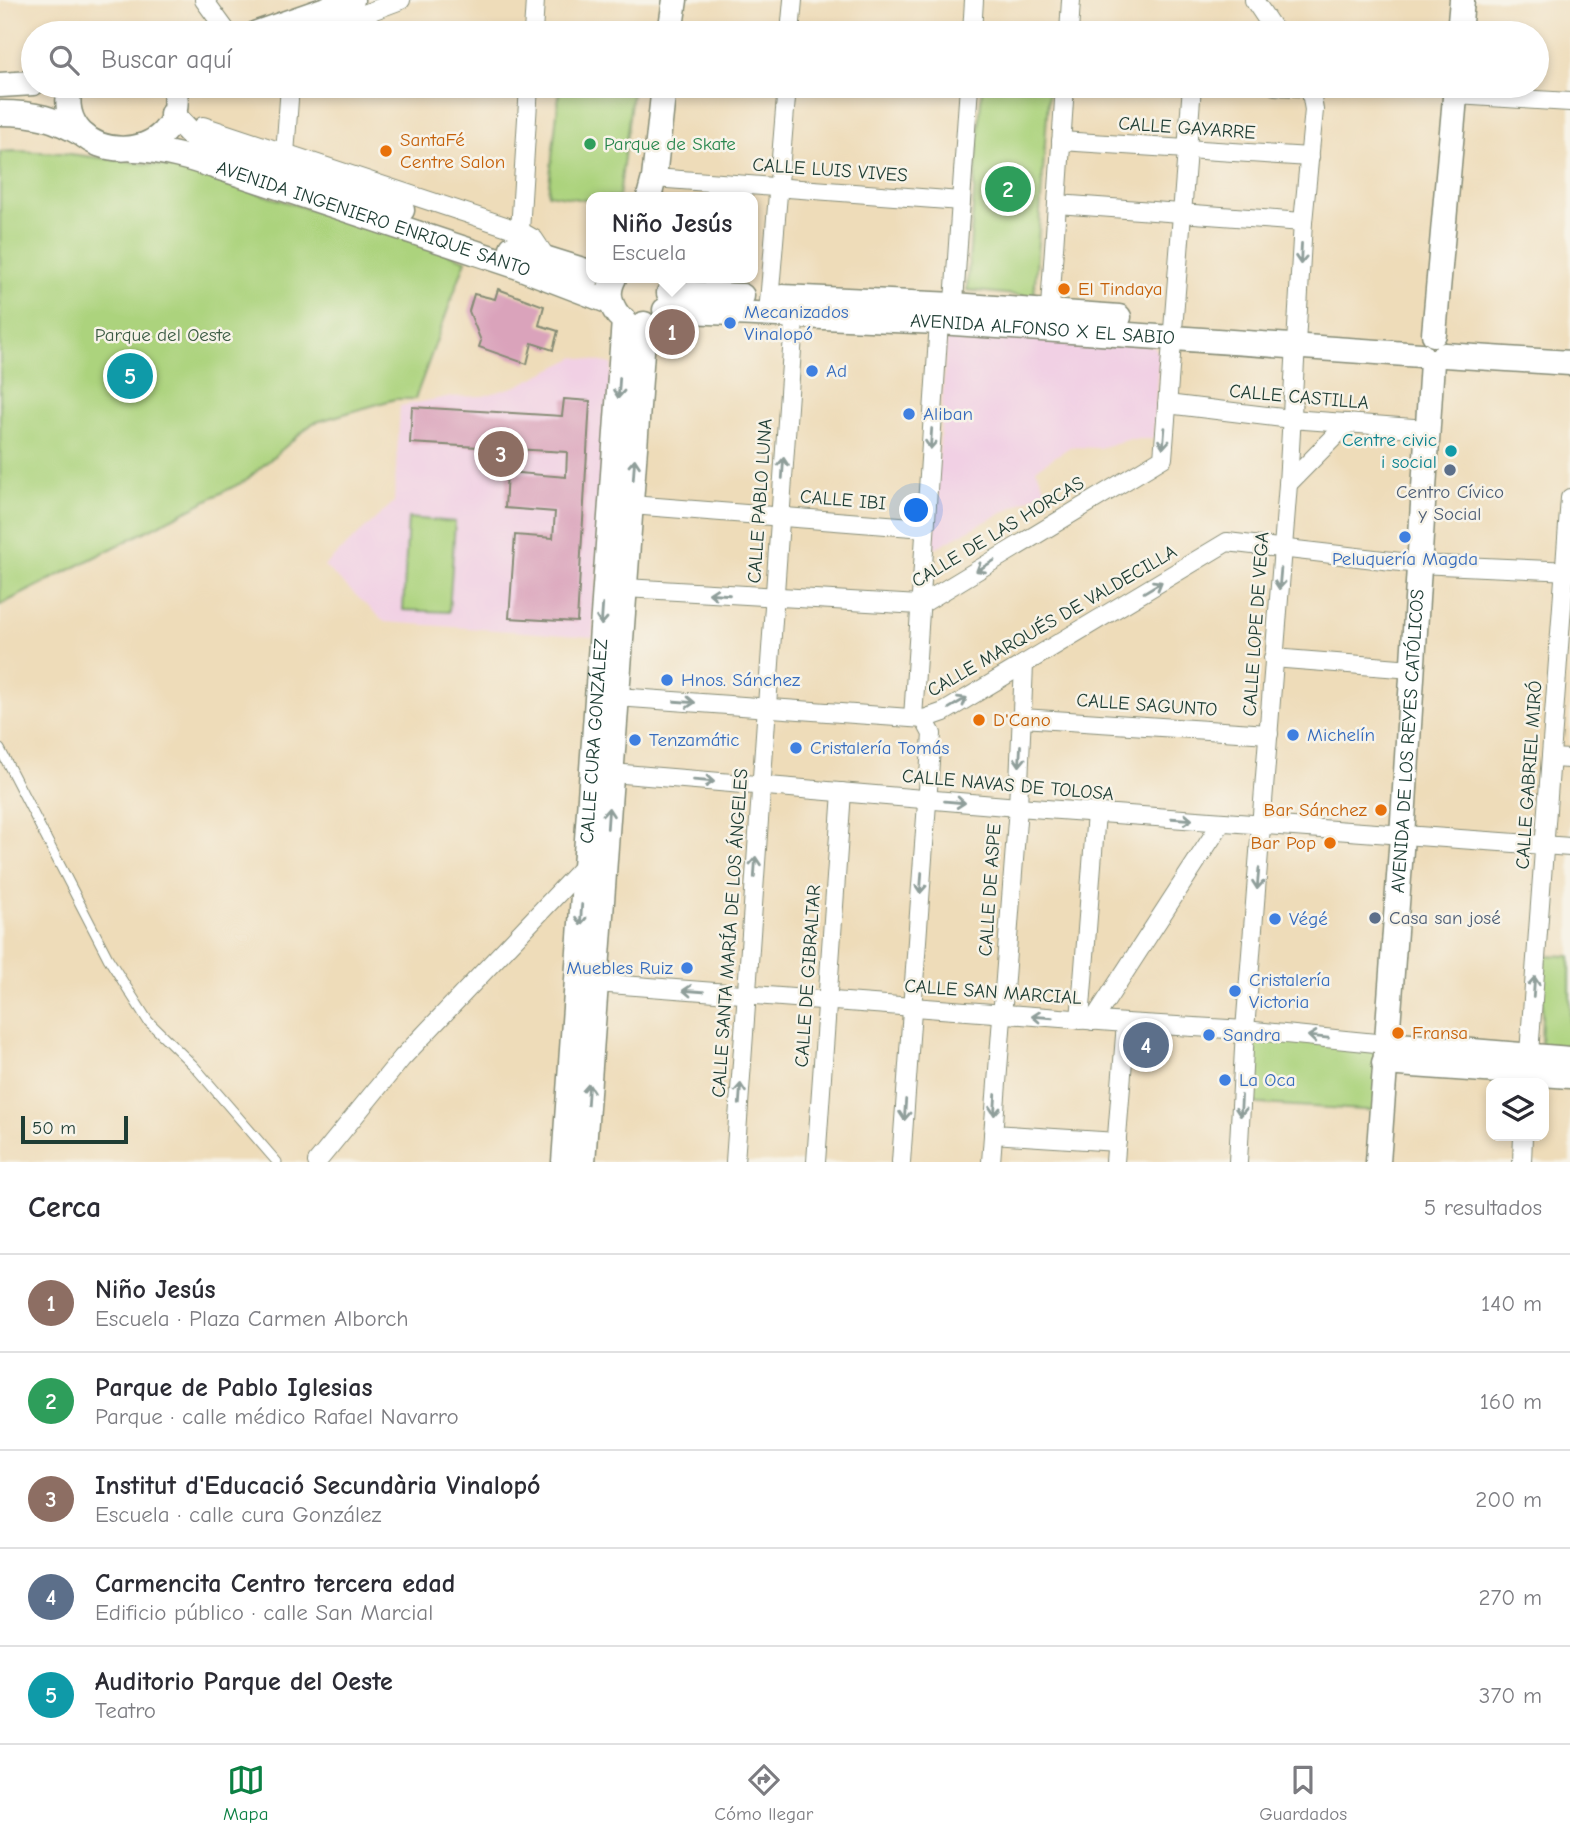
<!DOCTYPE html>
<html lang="es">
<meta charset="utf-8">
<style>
body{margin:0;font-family:"Comic Neue",sans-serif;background:#f2f2f3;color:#2b2b33}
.controls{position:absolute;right:21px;bottom:21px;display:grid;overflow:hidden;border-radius:14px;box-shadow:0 4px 10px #0003}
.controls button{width:63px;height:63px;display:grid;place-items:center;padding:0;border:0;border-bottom:2px solid #e1e1e2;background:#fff;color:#2b2b33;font:35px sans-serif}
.scale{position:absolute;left:21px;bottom:18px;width:107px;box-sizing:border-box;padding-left:7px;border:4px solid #1f3d34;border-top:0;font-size:19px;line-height:24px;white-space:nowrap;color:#1f3d34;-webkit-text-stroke:5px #f7f3e8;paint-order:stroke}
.you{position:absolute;left:917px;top:511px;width:24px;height:24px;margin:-18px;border:5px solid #fff;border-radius:50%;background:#1a73e8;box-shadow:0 0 0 10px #1a73e833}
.badge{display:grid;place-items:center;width:46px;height:46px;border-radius:50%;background:#0b8043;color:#fff;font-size:23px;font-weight:700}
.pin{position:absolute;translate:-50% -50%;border:4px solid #fff;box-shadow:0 2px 7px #0006}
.popup{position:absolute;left:586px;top:192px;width:172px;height:91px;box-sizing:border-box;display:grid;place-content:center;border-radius:14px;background:#fff;filter:drop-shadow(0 2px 5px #0005);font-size:23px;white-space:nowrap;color:#7c7c81}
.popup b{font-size:26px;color:#2b2b33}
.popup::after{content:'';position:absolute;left:50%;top:100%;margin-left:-14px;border:14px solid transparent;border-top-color:#fff}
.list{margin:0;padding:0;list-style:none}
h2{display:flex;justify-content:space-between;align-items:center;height:91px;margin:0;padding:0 28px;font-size:30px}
h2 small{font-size:23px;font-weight:400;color:#7c7c81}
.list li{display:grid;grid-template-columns:46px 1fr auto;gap:21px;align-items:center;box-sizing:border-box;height:98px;padding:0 28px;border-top:2px solid #e1e1e2}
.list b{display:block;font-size:26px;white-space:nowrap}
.list p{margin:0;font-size:23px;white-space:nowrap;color:#7c7c81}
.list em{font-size:23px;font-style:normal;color:#7c7c81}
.icon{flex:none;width:38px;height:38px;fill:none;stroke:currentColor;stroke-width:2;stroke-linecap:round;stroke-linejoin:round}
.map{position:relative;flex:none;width:1570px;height:1162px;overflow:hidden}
.search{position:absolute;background:#fff;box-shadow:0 4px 10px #0003;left:21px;right:21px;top:21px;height:77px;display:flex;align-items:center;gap:18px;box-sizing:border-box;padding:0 24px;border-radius:38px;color:#7c7c81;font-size:26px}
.sheet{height:581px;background:#fff}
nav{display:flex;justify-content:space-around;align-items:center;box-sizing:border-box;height:98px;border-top:2px solid #e1e1e2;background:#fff;font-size:19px;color:#7c7c81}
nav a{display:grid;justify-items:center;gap:4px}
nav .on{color:#0b8043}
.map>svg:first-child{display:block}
.built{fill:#f1d0e4}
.green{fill:#acd37d;stroke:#668858;stroke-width:2}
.building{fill:#daa3bb}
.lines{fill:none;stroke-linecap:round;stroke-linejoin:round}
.lane-casing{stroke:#868c76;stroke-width:11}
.street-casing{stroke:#868c76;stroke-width:20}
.secondary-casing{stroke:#868c76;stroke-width:27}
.lane{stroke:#fff;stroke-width:9}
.street{stroke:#fff;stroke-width:18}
.secondary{stroke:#fff;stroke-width:24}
.oneway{stroke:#8f9e9a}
.leisure-dot{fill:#2e9e5b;stroke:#f7f3e8;stroke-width:2.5}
.food-dot{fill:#e8710a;stroke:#f7f3e8;stroke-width:2.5}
.shop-dot{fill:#3f7fe0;stroke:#f7f3e8;stroke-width:2.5}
.culture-dot{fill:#0f9aa8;stroke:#f7f3e8;stroke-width:2.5}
.service-dot{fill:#5c6f8a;stroke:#f7f3e8;stroke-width:2.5}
.labels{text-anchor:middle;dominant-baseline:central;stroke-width:5;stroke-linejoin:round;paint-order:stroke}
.street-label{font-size:19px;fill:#1f3d34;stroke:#f7f3e8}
.food-label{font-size:19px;fill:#c56008;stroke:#f7f3e8;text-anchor:start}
.leisure-label{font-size:19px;fill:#27864d;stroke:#f7f3e8;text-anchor:start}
.shop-label{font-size:19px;fill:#366cbe;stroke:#f7f3e8;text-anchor:start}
.park-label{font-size:19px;fill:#3b5b43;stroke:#f7f3e8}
.culture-label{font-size:19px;fill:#0d838f;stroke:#f7f3e8;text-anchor:end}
.service-label{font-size:19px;fill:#4e5e75;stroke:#f7f3e8}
</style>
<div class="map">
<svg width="1570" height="1162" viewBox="0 0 1570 1162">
<rect width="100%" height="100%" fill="#f7f3e8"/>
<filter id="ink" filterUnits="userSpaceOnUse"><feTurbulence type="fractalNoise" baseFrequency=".0143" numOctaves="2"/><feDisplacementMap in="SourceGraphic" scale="14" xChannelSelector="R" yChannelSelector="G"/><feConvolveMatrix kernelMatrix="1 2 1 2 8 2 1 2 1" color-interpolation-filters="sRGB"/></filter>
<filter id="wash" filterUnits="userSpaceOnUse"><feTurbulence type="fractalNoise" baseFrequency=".00686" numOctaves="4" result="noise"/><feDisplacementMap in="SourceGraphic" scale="28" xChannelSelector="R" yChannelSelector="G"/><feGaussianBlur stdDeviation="1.57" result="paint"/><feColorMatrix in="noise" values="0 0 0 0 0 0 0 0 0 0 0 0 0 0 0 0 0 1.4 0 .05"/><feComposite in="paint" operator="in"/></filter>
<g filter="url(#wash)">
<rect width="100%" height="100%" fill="#eedcb9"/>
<g class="built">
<path d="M954,332L1154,346L1159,354L1153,439H1130L1099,448L1070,447L1036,469L1046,490L933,549L946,339Z"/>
<path d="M576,357L612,364L593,637L385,622L324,566L394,502L400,406L447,397L483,396L517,386Z"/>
</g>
<g class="green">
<path d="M560,86L632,93L619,197H592L591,201L548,194Z"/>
<path d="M982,86L1049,87L1034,297L967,290Z"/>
<path d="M15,151L62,153L172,167L417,242L466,260L415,399H395L313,423L245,481L0,605V152Z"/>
<path d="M408,518L455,522L449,612L403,610Z"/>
<path d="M1544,955L1570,956V1047L1541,1045Z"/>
<path d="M1245,1030L1386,1044L1381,1111L1241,1103Z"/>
</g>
<g id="blocks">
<g class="building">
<path d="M498,289L544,306L539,325L558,331L553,350L532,343L527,364L479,347L481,341L469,311L474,294L495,299Z"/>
<path d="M564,399L590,401L577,622L509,618L515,535L553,538L555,512L505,508L507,472L566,477L567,452L410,443L412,407L562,416Z"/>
</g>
</g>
</g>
<g filter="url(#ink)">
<use href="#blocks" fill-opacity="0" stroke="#868c76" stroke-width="2"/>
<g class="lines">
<g class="lane-casing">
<path id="lane" d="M0,749L108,958L148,1021L194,1066L277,1162"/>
</g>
<g class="street-casing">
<g id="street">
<path d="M204,0L228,33"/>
<path d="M1254,0L1276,33"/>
<path d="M313,33L401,0"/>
<path d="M533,33L535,0"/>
<path d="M790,33L793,0"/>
<path d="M972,33L974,0"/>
<path d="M1069,33L1071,0"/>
<path d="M1275,86L1312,88"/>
<path d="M1456,95L1570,102"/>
<path d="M203,126L520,231L534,239L548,260"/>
<path d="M1061,141L1310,157"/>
<path d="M285,154L290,86"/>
<path d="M654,178L961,201"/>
<path d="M1057,204L1303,222"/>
<path d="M520,231L529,86"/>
<path d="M768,314L787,86"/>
<path d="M953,316L969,86"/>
<path d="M1049,322L1065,86"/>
<path d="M1167,404L1291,419L1427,429"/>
<path d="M1288,484L1348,423"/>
<path d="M631,505L925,528"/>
<path d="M625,588L920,605L1163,458L1192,86"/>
<path d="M1273,658L1412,669"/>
<path d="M617,697L924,719L944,712L1227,542L1418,564L1570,571"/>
<path d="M913,718L939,322"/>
<path d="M1022,718L1269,734"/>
<path d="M1551,758L1570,759"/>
<path d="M612,773L1018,807L1570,847"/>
<path d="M596,983L1126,1023L1245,1030L1386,1044"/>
<path d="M1080,1020L1096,813"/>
<path d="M1093,1021L1222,822"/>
<path d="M1528,1067L1570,498"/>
<path d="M993,1134L1117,1142"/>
<path d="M317,1162L402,1058L584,866"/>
<path d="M735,1162L795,307"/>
<path d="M816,1162L842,792"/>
<path d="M901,1162L932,734L924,719"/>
<path d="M991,1162L1018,807L1024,664"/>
<path d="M1115,1162L1126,1023"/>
<path d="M1238,1162L1245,1030L1288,484L1303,222L1314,110L1310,86"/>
<path d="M1522,1162L1523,1136"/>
</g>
</g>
<g class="secondary-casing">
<g id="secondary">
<path d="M257,33L352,0"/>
<path d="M670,33L675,0"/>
<path d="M1459,33L1462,0"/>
<path d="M0,85L33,83"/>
<path d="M70,86C52,169 192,170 174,86"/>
<path d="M0,113C35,113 55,118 85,136"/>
<path d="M172,114L195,138L212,146L402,210"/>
<path id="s1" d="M134,149C168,150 201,162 233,172L516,266L610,302"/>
<path d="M649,197L654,178L664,86"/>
<path d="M512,248L592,273"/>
<path d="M614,278C607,291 609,303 618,315"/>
<path d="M669,293L742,296"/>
<path d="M782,297L954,305L1119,317"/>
<path id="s2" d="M665,310L939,322L1421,355"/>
<path d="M1434,334L1456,86"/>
<path d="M1444,355L1570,363"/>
<path d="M1386,1044L1570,1059"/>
<path d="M1384,1063L1570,1076"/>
<path id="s3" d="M564,1162L624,320"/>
<path d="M583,1162L644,324"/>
<path id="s4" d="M1378,1162L1402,836L1432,362"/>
</g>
</g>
<use href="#lane" class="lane"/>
<use href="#street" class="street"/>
<use href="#secondary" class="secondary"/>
</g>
<defs><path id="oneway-shaft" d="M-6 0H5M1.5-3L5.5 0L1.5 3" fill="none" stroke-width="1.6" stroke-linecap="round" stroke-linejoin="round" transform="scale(1.75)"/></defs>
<g class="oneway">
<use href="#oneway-shaft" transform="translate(1301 254) rotate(93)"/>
<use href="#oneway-shaft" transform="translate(619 388) rotate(94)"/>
<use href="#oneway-shaft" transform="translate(1164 438) rotate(95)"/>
<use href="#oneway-shaft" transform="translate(931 439) rotate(94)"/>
<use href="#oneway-shaft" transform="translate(783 468) rotate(-86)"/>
<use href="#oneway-shaft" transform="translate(634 469) rotate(-86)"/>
<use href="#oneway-shaft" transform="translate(985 566) rotate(149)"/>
<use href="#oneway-shaft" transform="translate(1280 579) rotate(95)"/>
<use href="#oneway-shaft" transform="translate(1153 587) rotate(-31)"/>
<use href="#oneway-shaft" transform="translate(719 594) rotate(-176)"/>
<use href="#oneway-shaft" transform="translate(602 615) rotate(94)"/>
<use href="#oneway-shaft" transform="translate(685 702) rotate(4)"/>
<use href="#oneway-shaft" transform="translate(958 703) rotate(-31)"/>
<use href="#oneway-shaft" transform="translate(1020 756) rotate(93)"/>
<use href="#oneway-shaft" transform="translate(704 781) rotate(5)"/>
<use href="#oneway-shaft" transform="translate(955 802) rotate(5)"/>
<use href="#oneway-shaft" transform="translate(608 818) rotate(-86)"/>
<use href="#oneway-shaft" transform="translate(1182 819) rotate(4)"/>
<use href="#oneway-shaft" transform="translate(755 867) rotate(-86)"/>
<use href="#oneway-shaft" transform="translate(1258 879) rotate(95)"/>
<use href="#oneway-shaft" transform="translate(921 883) rotate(94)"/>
<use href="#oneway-shaft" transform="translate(581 915) rotate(94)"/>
<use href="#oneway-shaft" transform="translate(1534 987) rotate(-86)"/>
<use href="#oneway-shaft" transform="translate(693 991) rotate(-176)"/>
<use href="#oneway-shaft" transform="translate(1042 1017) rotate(-176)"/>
<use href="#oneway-shaft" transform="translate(1318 1037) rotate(-174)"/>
<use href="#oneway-shaft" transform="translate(588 1094) rotate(-86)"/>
<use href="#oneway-shaft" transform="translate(740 1094) rotate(-86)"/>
<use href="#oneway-shaft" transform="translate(995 1105) rotate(94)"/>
<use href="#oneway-shaft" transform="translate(1241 1106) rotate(93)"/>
<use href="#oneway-shaft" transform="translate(905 1110) rotate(94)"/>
</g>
</g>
<circle class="leisure-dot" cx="590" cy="144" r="7"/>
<g class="food-dot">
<circle cx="386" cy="151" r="7"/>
<circle cx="1064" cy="289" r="7"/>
<circle cx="979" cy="720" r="7"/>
<circle cx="1381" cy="810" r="7"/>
<circle cx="1330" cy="843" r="7"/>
<circle cx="1398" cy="1033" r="7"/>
</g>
<g class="shop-dot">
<circle cx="730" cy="323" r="7"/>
<circle cx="812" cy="371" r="7"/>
<circle cx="909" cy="414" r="7"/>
<circle cx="1405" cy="537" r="7"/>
<circle cx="667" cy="680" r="7"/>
<circle cx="1293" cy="735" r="7"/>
<circle cx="635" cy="740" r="7"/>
<circle cx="796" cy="748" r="7"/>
<circle cx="1275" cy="919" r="7"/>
<circle cx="687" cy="968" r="7"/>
<circle cx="1235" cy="991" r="7"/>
<circle cx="1209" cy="1035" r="7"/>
<circle cx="1225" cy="1080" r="7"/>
</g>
<circle class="culture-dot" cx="1451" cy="451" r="7"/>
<g class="service-dot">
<circle cx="1450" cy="470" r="7"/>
<circle cx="1375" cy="918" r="7"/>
</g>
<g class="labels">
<g class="street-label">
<text transform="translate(1187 128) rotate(4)">CALLE GAYARRE</text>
<text transform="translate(830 170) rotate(4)">CALLE LUIS VIVES</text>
<text stroke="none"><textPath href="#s1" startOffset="250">AVENIDA INGENIERO ENRIQUE SANTO</textPath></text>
<text stroke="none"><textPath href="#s2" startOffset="378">AVENIDA ALFONSO X EL SABIO</textPath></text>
<text transform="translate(1299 397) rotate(5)">CALLE CASTILLA</text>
<text transform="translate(843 500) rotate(5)">CALLE IBI</text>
<text transform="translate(760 501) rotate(-86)">CALLE PABLO LUNA</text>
<text transform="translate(998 532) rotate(-31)">CALLE DE LAS HORCAS</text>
<text transform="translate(1052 621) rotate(-30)">CALLE MARQUÉS DE VALDECILLA</text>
<text transform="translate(1256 624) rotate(-86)">CALLE LOPE DE VEGA</text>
<text transform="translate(1147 705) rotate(4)">CALLE SAGUNTO</text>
<text stroke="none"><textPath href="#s3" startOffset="422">CALLE CURA GONZÁLEZ</textPath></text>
<text stroke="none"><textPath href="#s4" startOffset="422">AVENIDA DE LOS REYES CATÓLICOS</textPath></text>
<text transform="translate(1529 775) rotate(-86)">CALLE GABRIEL MIRÓ</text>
<text transform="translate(1008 785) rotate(5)">CALLE NAVAS DE TOLOSA</text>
<text transform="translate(990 890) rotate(-86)">CALLE DE ASPE</text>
<text transform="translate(730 933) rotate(-86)">CALLE SANTA MARÍA DE LOS ÁNGELES</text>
<text transform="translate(808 976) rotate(-86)">CALLE DE GIBRALTAR</text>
<text transform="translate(993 992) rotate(4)">CALLE SAN MARCIAL</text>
</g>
<g class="food-label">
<text x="400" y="140">SantaFé<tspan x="400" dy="22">Centre Salon</tspan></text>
<text x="1078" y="289">El Tindaya</text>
<text x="993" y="720">D'Cano</text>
<text x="1367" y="810" text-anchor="end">Bar Sánchez</text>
<text x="1316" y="843" text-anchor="end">Bar Pop</text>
<text x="1412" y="1033">Fransa</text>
</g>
<g class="leisure-label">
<text x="604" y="144">Parque de Skate</text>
</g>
<g class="shop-label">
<text x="744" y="312">Mecanizados<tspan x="744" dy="22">Vinalopó</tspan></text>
<text x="826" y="371">Ad</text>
<text x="923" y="414">Aliban</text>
<text x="1405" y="559" text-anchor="middle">Peluquería Magda</text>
<text x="681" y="680">Hnos. Sánchez</text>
<text x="1307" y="735">Michelín</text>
<text x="649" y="740">Tenzamátic</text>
<text x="810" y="748">Cristalería Tomás</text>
<text x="1289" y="919">Végé</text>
<text x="673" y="968" text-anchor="end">Muebles Ruiz</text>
<text x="1249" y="980">Cristalería<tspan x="1249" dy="22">Victoria</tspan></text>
<text x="1223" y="1035">Sandra</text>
<text x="1239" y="1080">La Oca</text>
</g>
<g class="park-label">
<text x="163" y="335">Parque del Oeste</text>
</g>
<g class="culture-label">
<text x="1437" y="440">Centre civic<tspan x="1437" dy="22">i social</tspan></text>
</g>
<g class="service-label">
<text x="1450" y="492">Centro Cívico<tspan x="1450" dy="22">y Social</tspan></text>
<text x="1389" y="918" text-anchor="start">Casa san josé</text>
</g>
</g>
</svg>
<div class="controls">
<button><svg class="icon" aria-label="layers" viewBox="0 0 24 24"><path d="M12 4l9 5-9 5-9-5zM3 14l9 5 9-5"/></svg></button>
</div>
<div class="scale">50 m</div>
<div class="you"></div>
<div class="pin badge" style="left:672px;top:332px;background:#8d6e63">1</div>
<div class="popup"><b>Niño Jesús</b>Escuela</div>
<div class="pin badge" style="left:1008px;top:189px;background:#2e9e5b">2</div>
<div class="pin badge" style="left:501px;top:454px;background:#8d6e63">3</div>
<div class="pin badge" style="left:1146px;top:1045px;background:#5c6f8a">4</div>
<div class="pin badge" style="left:130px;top:376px;background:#0f9aa8">5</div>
<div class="search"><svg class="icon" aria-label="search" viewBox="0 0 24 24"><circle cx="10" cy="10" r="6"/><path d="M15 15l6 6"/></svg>Buscar aquí</div>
</div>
<section class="sheet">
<h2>Cerca<small>5 resultados</small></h2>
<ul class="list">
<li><span class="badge" style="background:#8d6e63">1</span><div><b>Niño Jesús</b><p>Escuela · Plaza Carmen Alborch</p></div><em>140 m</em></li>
<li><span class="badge" style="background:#2e9e5b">2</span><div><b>Parque de Pablo Iglesias</b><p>Parque · calle médico Rafael Navarro</p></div><em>160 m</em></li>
<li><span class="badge" style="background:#8d6e63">3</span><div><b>Institut d'Educació Secundària Vinalopó</b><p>Escuela · calle cura González</p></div><em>200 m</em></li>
<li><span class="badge" style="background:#5c6f8a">4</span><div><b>Carmencita Centro tercera edad</b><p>Edificio público · calle San Marcial</p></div><em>270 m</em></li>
<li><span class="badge" style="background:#0f9aa8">5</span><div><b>Auditorio Parque del Oeste</b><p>Teatro</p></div><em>370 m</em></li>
</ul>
</section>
<nav>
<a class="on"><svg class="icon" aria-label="map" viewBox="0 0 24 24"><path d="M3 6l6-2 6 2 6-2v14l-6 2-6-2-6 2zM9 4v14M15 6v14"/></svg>Mapa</a>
<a><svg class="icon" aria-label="directions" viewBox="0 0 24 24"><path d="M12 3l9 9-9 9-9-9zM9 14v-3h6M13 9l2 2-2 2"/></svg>Cómo llegar</a>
<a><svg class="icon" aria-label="saved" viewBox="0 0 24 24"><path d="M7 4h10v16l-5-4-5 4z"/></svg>Guardados</a>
</nav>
